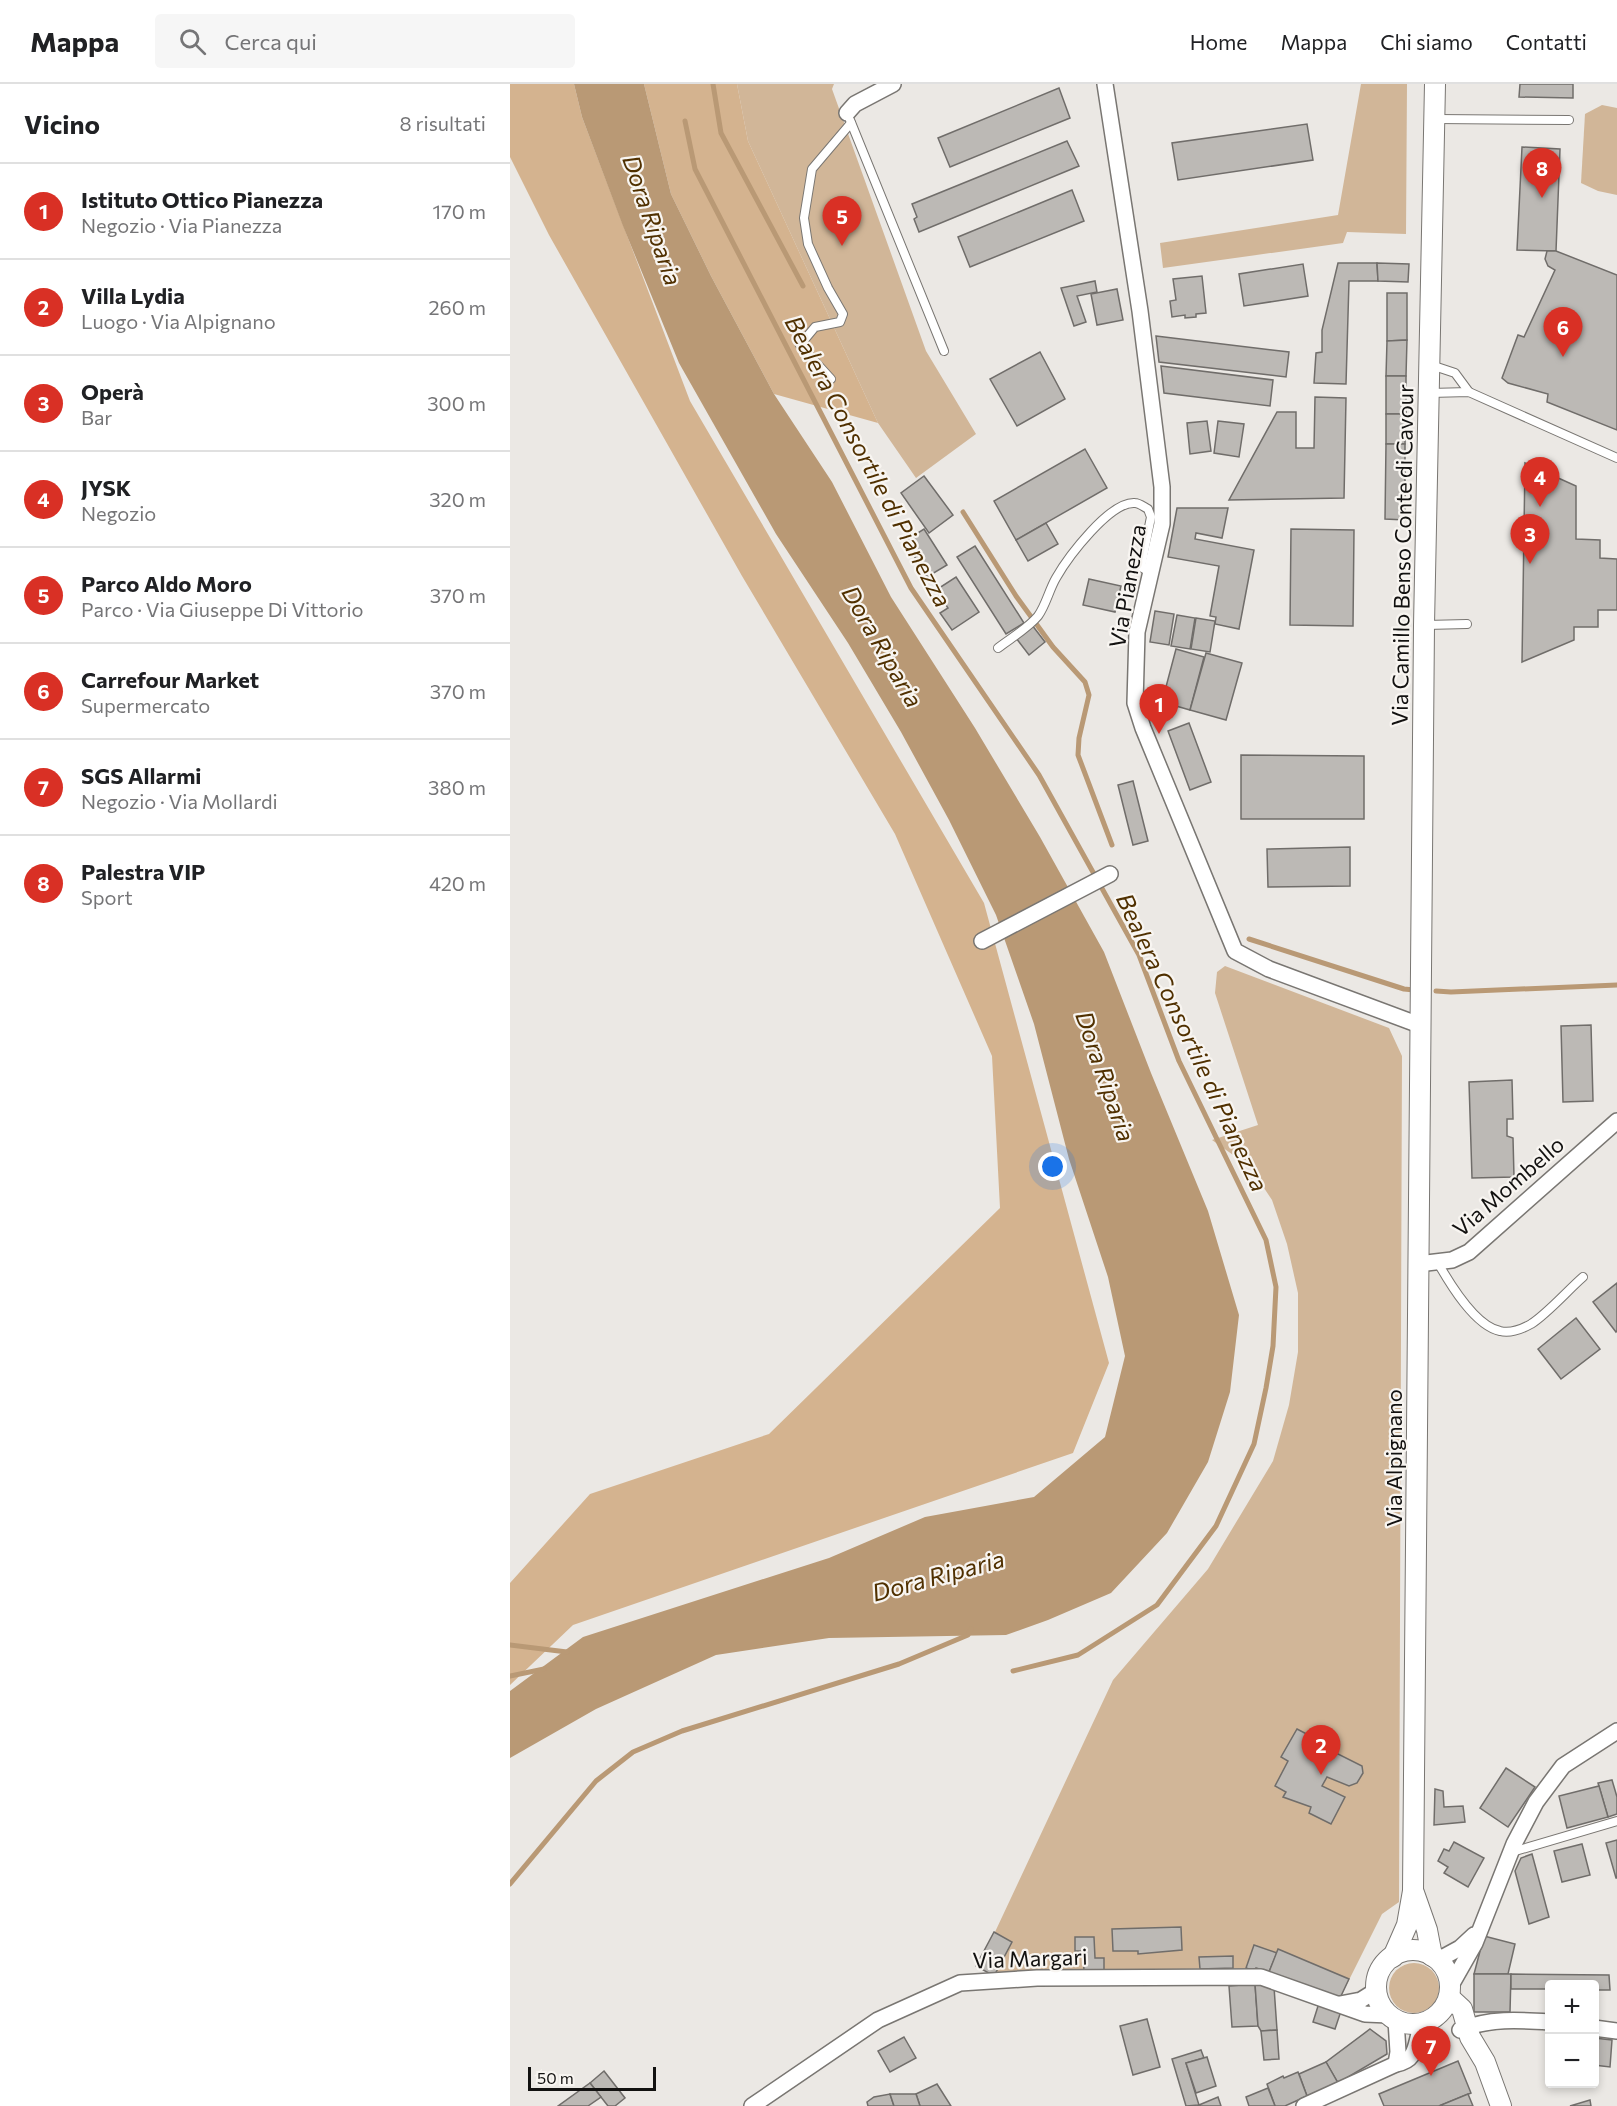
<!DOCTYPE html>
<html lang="it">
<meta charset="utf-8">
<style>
body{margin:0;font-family:Commissioner,sans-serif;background:#f6f6f6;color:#202124}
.controls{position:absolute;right:18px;bottom:18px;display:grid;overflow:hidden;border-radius:6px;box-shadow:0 3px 9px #0003}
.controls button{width:54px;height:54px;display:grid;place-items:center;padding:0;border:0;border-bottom:2px solid #e0e0e0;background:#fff;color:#202124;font:30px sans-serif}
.scale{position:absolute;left:18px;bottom:15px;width:128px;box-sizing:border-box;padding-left:6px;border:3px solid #121110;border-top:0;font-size:16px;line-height:21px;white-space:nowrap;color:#121110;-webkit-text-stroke:4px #f8f5f1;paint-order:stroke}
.you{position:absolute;left:543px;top:1083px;width:21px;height:21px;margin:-15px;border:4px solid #fff;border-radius:50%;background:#1a73e8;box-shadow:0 0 0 9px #1a73e833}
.badge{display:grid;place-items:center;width:39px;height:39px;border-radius:50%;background:#d93025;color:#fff;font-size:20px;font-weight:700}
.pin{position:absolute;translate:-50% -50px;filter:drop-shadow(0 2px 3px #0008)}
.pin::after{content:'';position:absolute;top:32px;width:21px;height:18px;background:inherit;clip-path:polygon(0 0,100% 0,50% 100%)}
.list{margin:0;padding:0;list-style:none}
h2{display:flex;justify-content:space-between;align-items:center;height:78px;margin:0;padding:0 24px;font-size:26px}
h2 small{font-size:20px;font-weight:400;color:#757577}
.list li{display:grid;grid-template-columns:39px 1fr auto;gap:18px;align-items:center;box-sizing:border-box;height:96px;padding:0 24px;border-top:2px solid #e0e0e0}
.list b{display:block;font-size:22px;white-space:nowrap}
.list p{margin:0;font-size:20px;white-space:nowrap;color:#757577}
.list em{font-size:20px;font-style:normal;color:#757577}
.icon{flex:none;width:33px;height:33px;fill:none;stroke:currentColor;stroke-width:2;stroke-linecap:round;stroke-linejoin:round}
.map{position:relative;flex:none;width:1107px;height:2022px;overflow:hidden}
header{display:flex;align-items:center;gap:36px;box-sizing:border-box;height:84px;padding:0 30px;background:#fff;border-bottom:2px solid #e0e0e0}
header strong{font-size:28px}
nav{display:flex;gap:33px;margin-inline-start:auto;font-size:21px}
.search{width:420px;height:54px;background:#f6f6f6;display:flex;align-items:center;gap:15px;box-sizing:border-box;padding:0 21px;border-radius:6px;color:#757577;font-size:22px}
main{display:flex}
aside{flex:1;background:#fff}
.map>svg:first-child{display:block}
.green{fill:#d1b698}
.forest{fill:#d4b38f}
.water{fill:#b99975}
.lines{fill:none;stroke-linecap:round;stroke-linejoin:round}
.stream{stroke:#b99975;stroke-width:5}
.building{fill:#bcb9b5;stroke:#706d6a;stroke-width:1.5}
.service-casing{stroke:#797672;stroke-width:10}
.minor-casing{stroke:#797672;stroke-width:18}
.tertiary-casing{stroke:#797672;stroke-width:22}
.service{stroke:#fff;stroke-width:8}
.minor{stroke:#fff;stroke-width:15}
.tertiary{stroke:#fff;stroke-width:20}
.labels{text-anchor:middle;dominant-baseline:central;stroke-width:4.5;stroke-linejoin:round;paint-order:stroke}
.street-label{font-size:22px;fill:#121110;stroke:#f8f5f1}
.water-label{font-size:24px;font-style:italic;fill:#503000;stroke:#f8f5f1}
</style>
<header>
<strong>Mappa</strong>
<div class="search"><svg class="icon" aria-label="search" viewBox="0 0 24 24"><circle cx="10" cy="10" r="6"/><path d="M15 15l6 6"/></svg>Cerca qui</div>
<nav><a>Home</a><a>Mappa</a><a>Chi siamo</a><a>Contatti</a></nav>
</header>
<main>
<aside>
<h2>Vicino<small>8 risultati</small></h2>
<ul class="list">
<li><span class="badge">1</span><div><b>Istituto Ottico Pianezza</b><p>Negozio · Via Pianezza</p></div><em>170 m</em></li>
<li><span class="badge">2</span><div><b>Villa Lydia</b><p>Luogo · Via Alpignano</p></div><em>260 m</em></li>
<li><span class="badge">3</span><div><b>Operà</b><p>Bar</p></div><em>300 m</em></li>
<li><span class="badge">4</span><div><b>JYSK</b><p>Negozio</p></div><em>320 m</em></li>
<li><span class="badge">5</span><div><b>Parco Aldo Moro</b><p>Parco · Via Giuseppe Di Vittorio</p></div><em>370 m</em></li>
<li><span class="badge">6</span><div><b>Carrefour Market</b><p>Supermercato</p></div><em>370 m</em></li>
<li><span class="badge">7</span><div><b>SGS Allarmi</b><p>Negozio · Via Mollardi</p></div><em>380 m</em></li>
<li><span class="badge">8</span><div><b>Palestra VIP</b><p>Sport</p></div><em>420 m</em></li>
</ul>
</aside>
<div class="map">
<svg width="1107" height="2022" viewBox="0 0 1107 2022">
<rect width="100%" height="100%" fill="#ebe8e4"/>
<g class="green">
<path d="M227,0H324L322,5L416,267L466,350L406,394L368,339L238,57Z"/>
<path d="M851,0H897L896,150L837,148L833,159L653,184L650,159L828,131Z"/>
<path d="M1092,21L1107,24V111L1088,107L1071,99L1075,30Z"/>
<path d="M715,882L879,944L892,972L889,1818L872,1830L830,1914L746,1884L745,1887L736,1884L486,1888L484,1892L466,1882L485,1848L603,1596L698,1485L763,1377L779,1321L788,1268V1209L777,1160L762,1116L740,1083L702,1056L748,1041L705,909L707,888Z"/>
<circle cx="904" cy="1904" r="25"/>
</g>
<g class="forest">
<path d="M0,0H64L72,33L180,317L474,819L599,1279L563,1369L63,1541L0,1601V1499L80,1410L259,1350L490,1124L482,972L385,750L232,492L39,151L0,73Z"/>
<path d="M134,0H227L238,57L368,339L264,310L201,192L161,110Z"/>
</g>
<path class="water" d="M64,0H134L161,110L201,192L264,310L322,398L381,513L465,644L530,753L594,868L641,989L698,1127L729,1231L720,1308L698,1378L657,1449L601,1509L538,1536L496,1551L319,1554L206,1571L86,1625L0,1674V1607L73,1553L319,1474L415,1433L524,1413L595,1353L615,1272L598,1193L559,1075L524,940L486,831L439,736L391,648L338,559L266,450L169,279L113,142L72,33Z"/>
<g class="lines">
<g class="stream">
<path d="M203,0L211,49L293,202"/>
<path d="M175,37L185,85L401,504L529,691L629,871L669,977L756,1156L766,1203L763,1262L756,1304L744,1360L706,1442L647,1521L568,1571L503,1587"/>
<path d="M453,428L506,512L543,563L575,598L579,611L569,654L568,671L602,761"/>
<path d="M739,855L894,905L904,906"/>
<path d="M926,907L941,908L1107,901"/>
<path d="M0,1561L57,1568"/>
<path d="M0,1592L34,1585"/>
<path d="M0,1800L86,1697L123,1668L172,1647L389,1580L458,1551L461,1545"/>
</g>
</g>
<g class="building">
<path d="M1010,0H1063V14L1009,13Z"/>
<path d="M549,4L560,34L440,83L428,54Z"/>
<path d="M797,40L803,76L668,96L662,59Z"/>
<path d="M557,57L569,82L409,148L404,135L407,133L402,120Z"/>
<path d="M1012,63L1050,65L1046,167L1007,166Z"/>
<path d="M562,106L574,137L460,183L448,153Z"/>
<path d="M1037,167H1046L1107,191V346L1037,318L1038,310L998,299L992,294L1008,251L1014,253L1045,186L1038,182L1035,175Z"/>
<path d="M828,179H867L868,197H839L836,300L804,299L806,269L812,268V246Z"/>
<path d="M867,179L899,180L898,198L868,197Z"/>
<path d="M793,180L798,212L734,222L729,190Z"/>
<path d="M692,192L696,229L686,230V233L675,234V231L662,233L660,217L666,216L663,195Z"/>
<path d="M585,197L587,208L567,212L576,238L564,242L551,204Z"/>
<path d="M607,205L613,236L587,241L581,210Z"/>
<path d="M877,209H897V256L877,257Z"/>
<path d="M646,252L779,268L776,293L649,278Z"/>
<path d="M897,256L896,292H876L877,257Z"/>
<path d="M530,268L555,315L507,342L480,295Z"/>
<path d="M651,282L763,296L760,322L654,309Z"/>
<rect x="876" y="292" width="20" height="38"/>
<path d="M805,313L836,314L834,414L719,416L767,328H786V364H804Z"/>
<path d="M876,330H896L895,360H876Z"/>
<path d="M697,337L701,367L680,370L677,339Z"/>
<path d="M708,337L734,340L729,373L704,369Z"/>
<path d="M876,360H895V436L875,435Z"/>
<path d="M575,365L597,404L506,456L484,417Z"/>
<path d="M1015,379L1066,402V455L1090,456V474L1107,475V526H1088V543H1064V556L1012,578Z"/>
<path d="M414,392L443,431L419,449L391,409Z"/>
<path d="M667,424H718L712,454L686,449L685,455L744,466L729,545L705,540L706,533L700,532L709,482L658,473Z"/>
<path d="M536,439L548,460L518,477L506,456Z"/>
<path d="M414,445L437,481L417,493L395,457Z"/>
<path d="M781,445L844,446L843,542L780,541Z"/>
<path d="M465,462L514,539L496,550L447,473Z"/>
<path d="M446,493L469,528L442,546L430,529L438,524L426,506Z"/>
<path d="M579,495L611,502L605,528L573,521Z"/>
<path d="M645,527L664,530L659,561L640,558Z"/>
<path d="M667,531L685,534L680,565L661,562Z"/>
<path d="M686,534L705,537L700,568L681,565Z"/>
<path d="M522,541L535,558L519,571L506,554Z"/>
<path d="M666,565L694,573L680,626L652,618Z"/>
<path d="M696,569L732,579L716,636L680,626Z"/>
<path d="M679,639L701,698L680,706L658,647Z"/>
<path d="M731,671L854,672V735H731Z"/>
<path d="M623,697L638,757L623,761L608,701Z"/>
<path d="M840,763V802L758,803L757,765Z"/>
<path d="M1081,941L1083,1017L1053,1018L1051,942Z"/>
<path d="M1002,996L1003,1035H997V1052L1003,1054L1004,1093L962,1094L959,998Z"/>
<path d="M1107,1199V1247L1106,1248L1083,1218Z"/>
<path d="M1066,1234L1090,1265L1051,1295L1028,1265Z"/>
<path d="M787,1645L812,1658L810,1661L852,1682L853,1689L847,1699L839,1702L817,1693L812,1702L835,1713L821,1740L799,1729L801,1723L773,1713L776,1708L765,1702L778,1677L771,1673Z"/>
<path d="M996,1684L1025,1703L998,1743L970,1724Z"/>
<path d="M1102,1696L1107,1713V1730L1098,1733L1088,1699Z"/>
<path d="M1089,1702L1098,1733L1057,1744L1049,1712Z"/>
<path d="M925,1705L933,1707L934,1723L953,1722L955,1738L924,1741Z"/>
<path d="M1107,1756V1794H1106L1096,1759Z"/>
<path d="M944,1758L974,1774L958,1803L934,1789L938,1783L928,1777L934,1765L939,1767Z"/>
<path d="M1072,1760L1080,1791L1052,1798L1044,1767Z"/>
<path d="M1022,1770L1039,1833L1019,1840L1005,1787L1011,1774Z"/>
<path d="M671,1843L672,1866L628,1870V1867H603L602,1845Z"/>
<path d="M484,1848L502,1858L484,1892L466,1882Z"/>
<path d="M974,1852L1005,1860L998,1890H964Z"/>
<path d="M565,1853H584L585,1874H594V1886L574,1887L573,1867H565Z"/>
<path d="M744,1861L767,1869L759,1888L746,1884L745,1887L736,1884Z"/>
<path d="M768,1865L839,1895L830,1914L759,1888Z"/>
<path d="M723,1872V1884L690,1885L689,1873Z"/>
<path d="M964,1890H1001L1000,1928H964Z"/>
<path d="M1001,1890L1099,1891L1100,1906H1084V1900H1040V1905H1001Z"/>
<path d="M745,1900L748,1942L722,1943L719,1902Z"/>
<path d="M745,1900L764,1903L767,1946L751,1947L748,1942Z"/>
<path d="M809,1919L831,1927L825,1945L803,1938Z"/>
<path d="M637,1935L650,1983L623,1991L610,1942Z"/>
<path d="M860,1945L876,1957L877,1970L828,1999L816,1978Z"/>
<path d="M767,1946L769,1975L754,1976L751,1947Z"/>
<path d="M394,1953L406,1974L380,1988L368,1967Z"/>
<path d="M1084,1954L1102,1956L1100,1983L1084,1981Z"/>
<path d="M691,1966L694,1974L676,1979L689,2021L676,2022L662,1975Z"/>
<path d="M697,1973L706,2002L686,2009L676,1979Z"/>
<path d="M948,1977L961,2009L929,2022H874L869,2010Z"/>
<path d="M816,1978L828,1999L797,2012L789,1990Z"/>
<path d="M94,1987L115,2014L105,2022H98L80,1999Z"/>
<path d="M788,1988L797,2012L775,2022H765L757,2000L773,1992L774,1994Z"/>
<path d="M80,1999L91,2013L78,2022H48Z"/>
<path d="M427,2000L441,2022H410L406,2010Z"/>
<path d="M758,2004L765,2022H739L736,2013Z"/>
<path d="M380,2010L384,2022H358L357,2018L364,2013Z"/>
<path d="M380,2010H406L410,2022H384Z"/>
<path d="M958,2010L963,2022H929Z"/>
<path d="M708,2013L711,2022H687L689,2021Z"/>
<path d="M1080,2016L1081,2022H1060Z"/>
</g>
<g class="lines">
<g class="service-casing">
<g id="service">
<path d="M926,35L1059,36"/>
<path d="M340,36L434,267"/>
<path d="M921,281L945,289L959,308"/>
<path d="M321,295L290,261L305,243L330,238L333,230L318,204L298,160L294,134L302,85L341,39"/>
<path d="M920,309L959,308L1107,374"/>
<path d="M916,541L957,540"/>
<path d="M488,564C501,554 517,545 528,532C536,521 539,506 546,494C558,473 600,417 625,419C629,419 634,423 638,425L641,433L631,483L641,489"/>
<path d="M928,1179C940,1200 965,1242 990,1247C1001,1250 1012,1245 1021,1240C1037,1230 1058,1206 1073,1193"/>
<path d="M1002,1768L1107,1737"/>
</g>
</g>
<g class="minor-casing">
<g id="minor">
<path d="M595,0L630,227L652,403V440L627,548L625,619L633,644L725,867L759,885L912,942"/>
<path d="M337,29L345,20L383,0"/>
<path d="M472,857L600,790"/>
<path d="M908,1180L942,1176L959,1168L1107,1037"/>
<path d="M928,1876L950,1864L964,1851"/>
<path d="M940,1903L965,1859L1004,1760L1026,1718L1053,1682L1107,1647"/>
<path d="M830,1920L851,1916L867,1906"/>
<path d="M1084,1944L1107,1947"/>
<path d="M950,1946C979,1934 1009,1936 1040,1938"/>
<path d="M886,1980L888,1968L886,1936"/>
<path d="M242,2022L368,1936L450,1899L527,1894L751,1893L855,1930L879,1931"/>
<path d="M794,2022L886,1980C910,1976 904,1957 913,1939"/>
</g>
</g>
<g class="tertiary-casing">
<g id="tertiary">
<path d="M904,1809L917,1846L922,1872"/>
<circle cx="903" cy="1903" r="37"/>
<path d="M883,1873L897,1841L903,1807L914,541L925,0"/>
<path d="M939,1913L952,1925L960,1953L975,1978L991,2022"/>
</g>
</g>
<use href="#service" class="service"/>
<use href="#minor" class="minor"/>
<use href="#tertiary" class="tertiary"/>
</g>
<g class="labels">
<g class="street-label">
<text transform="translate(892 471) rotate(-89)">Via Camillo Benso Conte di Cavour</text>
<text transform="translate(617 502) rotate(-80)">Via Pianezza</text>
<text transform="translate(998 1102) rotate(-41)">Via Mombello</text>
<text transform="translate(883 1374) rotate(-90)">Via Alpignano</text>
<text transform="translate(520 1874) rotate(-2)">Via Margari</text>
</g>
<g class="water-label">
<text transform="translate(143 136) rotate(71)">Dora Riparia</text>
<text transform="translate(359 377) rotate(62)">Bealera Consortile di Pianezza</text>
<text transform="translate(373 562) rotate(60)">Dora Riparia</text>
<text transform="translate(683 958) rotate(65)">Bealera Consortile di Pianezza</text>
<text transform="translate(596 992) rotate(71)">Dora Riparia</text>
<text transform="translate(428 1491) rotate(-15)">Dora Riparia</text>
</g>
</g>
</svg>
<div class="controls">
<button>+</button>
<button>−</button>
</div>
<div class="scale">50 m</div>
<div class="you"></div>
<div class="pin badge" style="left:649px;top:650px">1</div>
<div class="pin badge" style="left:811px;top:1691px">2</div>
<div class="pin badge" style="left:1020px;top:480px">3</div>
<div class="pin badge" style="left:1030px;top:423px">4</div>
<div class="pin badge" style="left:332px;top:162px">5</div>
<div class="pin badge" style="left:1053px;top:273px">6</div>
<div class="pin badge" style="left:921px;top:1992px">7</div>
<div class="pin badge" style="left:1032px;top:114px">8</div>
</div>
</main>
